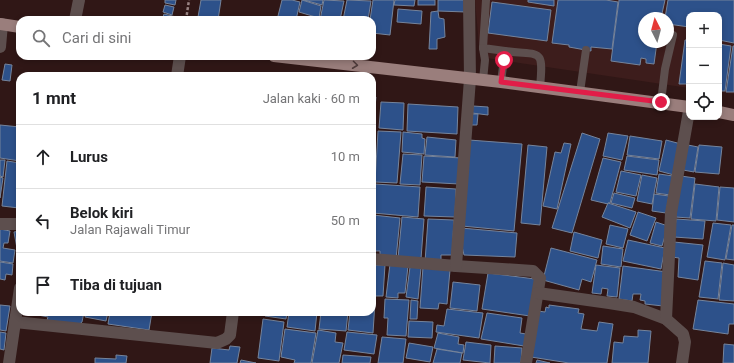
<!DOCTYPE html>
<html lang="id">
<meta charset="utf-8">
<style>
body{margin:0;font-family:Roboto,sans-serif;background:#f6f6f6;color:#202124}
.controls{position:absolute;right:12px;top:12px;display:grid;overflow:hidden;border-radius:8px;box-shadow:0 2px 6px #0003}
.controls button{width:36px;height:36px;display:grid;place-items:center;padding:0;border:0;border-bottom:1px solid #e0e0e0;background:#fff;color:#202124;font:20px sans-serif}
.compass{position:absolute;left:638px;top:12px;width:36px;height:36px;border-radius:50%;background:#fff;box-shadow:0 2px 6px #0003;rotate:354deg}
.stop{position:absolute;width:12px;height:12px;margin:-9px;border:3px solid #e11d48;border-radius:50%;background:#fff}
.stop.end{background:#e11d48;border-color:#fff;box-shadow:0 1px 4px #0008}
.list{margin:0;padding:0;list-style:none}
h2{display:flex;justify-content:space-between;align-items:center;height:52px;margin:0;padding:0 16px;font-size:17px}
h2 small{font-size:13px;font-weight:400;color:#757577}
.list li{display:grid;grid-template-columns:26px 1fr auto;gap:12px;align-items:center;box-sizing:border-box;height:64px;padding:0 16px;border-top:1px solid #e0e0e0}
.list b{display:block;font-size:15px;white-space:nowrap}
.list p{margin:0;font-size:13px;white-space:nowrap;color:#757577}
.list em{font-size:13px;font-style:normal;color:#757577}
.icon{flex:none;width:22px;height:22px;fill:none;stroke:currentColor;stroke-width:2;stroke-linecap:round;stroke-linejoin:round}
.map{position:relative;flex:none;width:734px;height:363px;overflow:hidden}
.search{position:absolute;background:#fff;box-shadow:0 2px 6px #0003;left:16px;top:16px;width:360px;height:44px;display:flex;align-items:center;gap:10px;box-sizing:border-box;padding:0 14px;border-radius:12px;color:#757577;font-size:15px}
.panel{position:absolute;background:#fff;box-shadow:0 2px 6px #0003;left:16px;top:72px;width:360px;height:244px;border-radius:12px}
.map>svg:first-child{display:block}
.built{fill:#3d1d1c;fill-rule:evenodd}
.building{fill:#2d518a;stroke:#75849c}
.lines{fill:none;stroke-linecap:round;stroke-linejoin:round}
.path{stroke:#9a8584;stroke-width:2.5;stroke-dasharray:3 2;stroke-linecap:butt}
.service{stroke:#5d4f4e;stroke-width:8}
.minor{stroke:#5d4f4e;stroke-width:12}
.primary{stroke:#9a7e7c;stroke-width:12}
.oneway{stroke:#4f3c3b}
.route{stroke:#e11d48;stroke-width:5}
</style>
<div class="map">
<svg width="734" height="363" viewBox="0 0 734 363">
<rect width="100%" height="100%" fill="#301716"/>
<path class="built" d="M475,0H734V94L719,92V15H689V88L480,57ZM644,18H668V42H644Z"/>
<g class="building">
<path d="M165,0H176L175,5L165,3Z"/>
<path d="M201,0H221L218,20L198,17Z"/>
<path d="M282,0H292L300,2L296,20H277Z"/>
<path d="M302,0L321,6L319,18L299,12Z"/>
<path d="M304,0H323L322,5Z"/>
<path d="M324,0L344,1L340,20H320Z"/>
<path d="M347,0L371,1L368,20H343Z"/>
<path d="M373,0H394L390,35L372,33V20H370Z"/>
<path d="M395,0H415L414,6L394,5Z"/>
<rect x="418" y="0" width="17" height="5"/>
<path d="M438,0H465L466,12L438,11Z"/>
<path d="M528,0H554V6L528,2Z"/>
<path d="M558,0H606L618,2L612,49L591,47V51L569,47V45L552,43Z"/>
<path d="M619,0H665L661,18H644V42H657L654,64L646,63V59L641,58L640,65L611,61Z"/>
<path d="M668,0H734V43L719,40V15H689V27L668,24V18H665Z"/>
<path d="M492,2L551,10L547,41L488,33Z"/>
<path d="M165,5L174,7L172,15L163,12Z"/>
<path d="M398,9L422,11L421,24L397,22Z"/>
<path d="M438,11L439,18L444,19L445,37L437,39V49H429L431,12Z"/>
<path d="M164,14L176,17L175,20H162Z"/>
<path d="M685,40H689V88H688V84H679Z"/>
<path d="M719,44L731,46L725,91H719Z"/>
<path d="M733,46H734V92H726Z"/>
<path d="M5,64L12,65L10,81L2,80Z"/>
<path d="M372,96L376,97L374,117L372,116Z"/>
<path d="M381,102L404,103L403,130L379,128Z"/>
<path d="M408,104L458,107L457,134L407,131Z"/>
<path d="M473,106L488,107V115L472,113Z"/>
<path d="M472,114H478L477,125H470Z"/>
<path d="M372,118H375L374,129H372Z"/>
<path d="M0,125L20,127V161L0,158Z"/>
<path d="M378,131L401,132L397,183L375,182Z"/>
<path d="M403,132L422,134V138L425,139L424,154L402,152Z"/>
<path d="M582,133L600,139L572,233L552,228Z"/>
<path d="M608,133L628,136L622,160L603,156Z"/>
<path d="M630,136L662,141L659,159L627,155Z"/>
<path d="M427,137L456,140L455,157L425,155Z"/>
<path d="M469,140L522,144L514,231L462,226Z"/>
<path d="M666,140L681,144L674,175L659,171Z"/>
<path d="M564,143L571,144L557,209L543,206L555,152L561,153Z"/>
<path d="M528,145L547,147L540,225L521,223Z"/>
<path d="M688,145L698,147L694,172L683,170Z"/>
<path d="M699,145L722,147L719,174L695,172Z"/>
<path d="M403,154L422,155L420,185L400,184Z"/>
<path d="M424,156L462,158L459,184L422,182Z"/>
<path d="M627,156L659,160L657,175L624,170Z"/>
<path d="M603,158L621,162L610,203H608V204L591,200Z"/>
<path d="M0,160H5L3,177L0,176Z"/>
<path d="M7,161L20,163L19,208L2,206Z"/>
<path d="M621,171L641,175L636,196L616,192Z"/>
<path d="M659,174L673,176L670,195L656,193Z"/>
<path d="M642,175L657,178L652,204L637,201Z"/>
<path d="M681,176L695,178L690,218L675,217Z"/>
<path d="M0,177L3,178L0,198Z"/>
<path d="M375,184L420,187L418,217L373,213Z"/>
<path d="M695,184L719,187L716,221L691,219Z"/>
<path d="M426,187L456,189L455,217L424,216Z"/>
<path d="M720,187L734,188V222L717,220Z"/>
<path d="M614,193L635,198L632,208L611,203Z"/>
<path d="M654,194L669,196L666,213L652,211Z"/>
<path d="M608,203L636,212L630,228L602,217Z"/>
<path d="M638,212L656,218L647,241L630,235Z"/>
<path d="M373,215L400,218L396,259L380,258V251H372Z"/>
<path d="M402,217L424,219L421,259L398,258Z"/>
<path d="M428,219L454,220L452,255H441V262H425Z"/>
<path d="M676,219L705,221L703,239L674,237Z"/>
<path d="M656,222L668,226L662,246L650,243Z"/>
<path d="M713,223L731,225L725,260L707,257Z"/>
<path d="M610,225L628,229L623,248L606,244Z"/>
<path d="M732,225H734V260L726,259Z"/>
<path d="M461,228L517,233L515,257L464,255L461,242Z"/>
<path d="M0,229L10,231L8,243H4L3,248L15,250L13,263L0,261Z"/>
<path d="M20,231V254H18L14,232Z"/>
<path d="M574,232L602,240L598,258L570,251Z"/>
<path d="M628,240L665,248L661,269L623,261Z"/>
<path d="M674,242L703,245L698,280L678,277L679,258L672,257Z"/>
<path d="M603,246L623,249L621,267L601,264Z"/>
<path d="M551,248L597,260L591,282L582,279L579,290L543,280Z"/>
<path d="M705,261L722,263L718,299L699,297Z"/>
<path d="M0,262L13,264L12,275L6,274L5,280L0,279Z"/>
<path d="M723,263L734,265V301L719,300Z"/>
<path d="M390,264L408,266L405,293H398V298L386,297Z"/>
<path d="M372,265H385L383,296H372Z"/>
<path d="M596,265L620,268L617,297L607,296L608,289L602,288L601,294L592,293Z"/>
<path d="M623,266L667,272L663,306L645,304V301L640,300L641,294H633L632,301L619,299Z"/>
<path d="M410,267L421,268L418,299L406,297Z"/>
<path d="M423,267L450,270L447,304L439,303L438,309L420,308Z"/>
<path d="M488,273L535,279L530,316L482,309Z"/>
<path d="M453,282L480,285L477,311L450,308Z"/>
<path d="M385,299L409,300L406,336L387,335L388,318H384Z"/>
<path d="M411,300L418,301L417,319H410Z"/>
<path d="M698,300L734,304V324H729L728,334L693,329Z"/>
<path d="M372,302H375L373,333L348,330L350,312H372Z"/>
<path d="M0,305L10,306L6,331L0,330Z"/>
<path d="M549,305L579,309L578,313L584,314L581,329L597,331L599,322L613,324L607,363H569L531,357L538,311L545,312L546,307L549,308Z"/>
<path d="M447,309L483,313L479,338L436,332L437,325L444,326Z"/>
<path d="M39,312H84L82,322L76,327L47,320L48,317L38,315Z"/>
<path d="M86,312H108L106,321L85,317Z"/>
<path d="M110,312H152L149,330L108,324Z"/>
<path d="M266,312H287L286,319L265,316Z"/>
<path d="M289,312H317L315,331L287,327Z"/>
<path d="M321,312H348L346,331L319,329Z"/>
<path d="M487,313L522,318L520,333L526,334L524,346L481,339Z"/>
<path d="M263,319L284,322L279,361L258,358Z"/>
<path d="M409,321L433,322L432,338L408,337Z"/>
<path d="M285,329L316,333L311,363H294L295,360L281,357Z"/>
<path d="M318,330L336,333L335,342L343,343L339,363H312Z"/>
<path d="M638,330L651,331L648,363H612L614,342L623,343L624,336L638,337Z"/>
<path d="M0,332L6,333L4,350L0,349Z"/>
<path d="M347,332L377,335L374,354L344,350Z"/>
<path d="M438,333L459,337L458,344L464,345L463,353L434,348Z"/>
<path d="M382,337L406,339L403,363H378Z"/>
<path d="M466,342L491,345L490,363L463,360Z"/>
<path d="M409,343L433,347L430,362L406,358Z"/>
<path d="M724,344L734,345V363H723Z"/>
<path d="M230,346L240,347L237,363H210L212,348L229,350Z"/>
<path d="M495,346L522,348L521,363H494Z"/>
<path d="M437,349L462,353L460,363H433Z"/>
<path d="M116,355L127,356L126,363H95V358L116,359Z"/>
<path d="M343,355L371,357L370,363H342Z"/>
<path d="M241,360L256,363H240Z"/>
<path d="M537,360L550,363H536Z"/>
</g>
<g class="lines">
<path class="path" d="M186,20L189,0"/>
<g class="service">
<path d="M486,0L483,48L505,51"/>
<path d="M483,48L485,60L483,80"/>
<path d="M501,82L505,51C540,56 544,46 540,87"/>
<path d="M580,92L586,50"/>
<path d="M661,102L665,69L673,35"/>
</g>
<g class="minor">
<path d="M75,20L79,0"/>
<path d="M0,47L2,24"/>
<path d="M177,76L180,56"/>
<path d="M0,224H20"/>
<path d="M372,259L456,266L533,271L540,278L526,363"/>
<path d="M456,266L470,79L469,0"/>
<path d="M538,293L609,303L634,307L666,319L683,334L685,342L682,363"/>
<path d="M666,319L671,213L689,111"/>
<path d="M15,322L217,343L226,339L230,335L233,312"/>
<path d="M9,363L20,288"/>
</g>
<g class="primary">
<path d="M0,24L20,27"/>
<path d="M274,56L501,82L689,107"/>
<path d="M719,112L734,115"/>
</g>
</g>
<defs><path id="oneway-chevron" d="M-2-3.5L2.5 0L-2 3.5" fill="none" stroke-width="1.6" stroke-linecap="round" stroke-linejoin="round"/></defs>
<use class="oneway" href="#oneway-chevron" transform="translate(355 65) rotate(7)"/>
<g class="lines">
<path class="route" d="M504,60L501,82L661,102"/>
</g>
</svg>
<div class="controls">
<button>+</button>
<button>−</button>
<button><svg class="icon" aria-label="locate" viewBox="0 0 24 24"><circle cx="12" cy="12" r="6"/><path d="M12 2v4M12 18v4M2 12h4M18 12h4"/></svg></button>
</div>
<svg class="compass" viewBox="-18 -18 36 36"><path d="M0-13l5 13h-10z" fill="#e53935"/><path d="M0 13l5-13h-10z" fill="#757577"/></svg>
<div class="stop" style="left:504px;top:60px"></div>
<div class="stop end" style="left:661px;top:102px"></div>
<div class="search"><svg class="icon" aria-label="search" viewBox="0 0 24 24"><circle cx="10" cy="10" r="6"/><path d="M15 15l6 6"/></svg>Cari di sini</div>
<section class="panel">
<h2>1 mnt<small>Jalan kaki · 60 m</small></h2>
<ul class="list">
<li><svg class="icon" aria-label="ahead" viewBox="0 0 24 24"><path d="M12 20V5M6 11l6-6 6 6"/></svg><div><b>Lurus</b></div><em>10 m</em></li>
<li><svg class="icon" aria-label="left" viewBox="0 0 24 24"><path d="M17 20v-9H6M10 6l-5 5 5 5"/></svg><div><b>Belok kiri</b><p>Jalan Rajawali Timur</p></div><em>50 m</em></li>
<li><svg class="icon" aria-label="arrive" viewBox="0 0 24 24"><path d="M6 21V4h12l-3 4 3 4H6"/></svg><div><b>Tiba di tujuan</b></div></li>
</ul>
</section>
</div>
